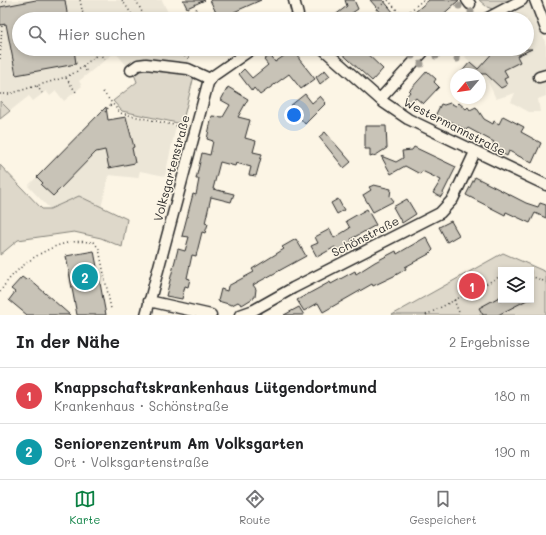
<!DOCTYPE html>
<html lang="de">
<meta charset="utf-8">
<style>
body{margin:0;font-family:Mali,sans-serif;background:#f6f6f6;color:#202124}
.controls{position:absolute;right:12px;bottom:12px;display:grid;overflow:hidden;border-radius:0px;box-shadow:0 2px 6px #0003}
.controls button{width:36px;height:36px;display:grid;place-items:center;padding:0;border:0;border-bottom:1px solid #e0e0e0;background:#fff;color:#202124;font:20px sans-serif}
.compass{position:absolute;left:450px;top:68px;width:36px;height:36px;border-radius:50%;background:#fff;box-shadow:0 2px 6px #0003;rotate:241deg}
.you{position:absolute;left:294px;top:115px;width:14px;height:14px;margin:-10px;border:3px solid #fff;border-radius:50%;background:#1a73e8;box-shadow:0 0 0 6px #1a73e833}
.badge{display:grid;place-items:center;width:26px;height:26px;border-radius:50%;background:#0b8043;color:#fff;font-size:13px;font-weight:700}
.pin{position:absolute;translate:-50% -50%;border:2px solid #fff;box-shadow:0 1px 4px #0006}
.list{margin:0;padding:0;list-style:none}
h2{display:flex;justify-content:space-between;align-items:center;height:52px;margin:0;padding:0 16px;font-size:17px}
h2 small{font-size:13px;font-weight:400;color:#757577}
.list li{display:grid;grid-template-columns:26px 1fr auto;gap:12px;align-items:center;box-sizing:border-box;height:56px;padding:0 16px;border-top:1px solid #e0e0e0}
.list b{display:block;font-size:15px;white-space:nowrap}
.list p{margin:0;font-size:13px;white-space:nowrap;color:#757577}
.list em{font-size:13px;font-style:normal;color:#757577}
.icon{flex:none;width:22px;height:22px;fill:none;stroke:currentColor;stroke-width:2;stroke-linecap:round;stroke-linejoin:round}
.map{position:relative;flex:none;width:546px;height:315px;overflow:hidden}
.search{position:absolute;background:#fff;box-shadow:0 2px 6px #0003;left:12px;right:12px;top:12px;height:44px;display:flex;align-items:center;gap:10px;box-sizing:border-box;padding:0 14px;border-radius:22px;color:#757577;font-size:15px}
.sheet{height:164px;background:#fff}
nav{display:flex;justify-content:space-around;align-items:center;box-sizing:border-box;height:56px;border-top:1px solid #e0e0e0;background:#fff;font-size:11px;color:#757577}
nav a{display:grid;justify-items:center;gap:2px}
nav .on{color:#0b8043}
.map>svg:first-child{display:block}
.built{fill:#ece6d7}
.green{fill:#ded8ca;stroke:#84827a;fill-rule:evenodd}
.building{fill:#c8c3b7;stroke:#2b2b2b}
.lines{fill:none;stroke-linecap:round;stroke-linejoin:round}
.minor-casing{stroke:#2b2b2b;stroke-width:13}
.path{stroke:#2b2b2b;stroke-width:1.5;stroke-dasharray:1 3;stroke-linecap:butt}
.minor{stroke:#fcf5e5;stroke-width:10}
.tree{fill:#a29e95}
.labels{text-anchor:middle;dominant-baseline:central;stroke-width:3;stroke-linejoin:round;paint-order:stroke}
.street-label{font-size:12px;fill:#2b2b2b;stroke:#fcf5e5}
</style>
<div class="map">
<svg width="546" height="315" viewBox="0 0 546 315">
<rect width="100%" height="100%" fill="#fcf5e5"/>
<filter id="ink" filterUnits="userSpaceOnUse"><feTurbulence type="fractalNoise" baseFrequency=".025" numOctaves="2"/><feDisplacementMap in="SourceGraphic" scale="8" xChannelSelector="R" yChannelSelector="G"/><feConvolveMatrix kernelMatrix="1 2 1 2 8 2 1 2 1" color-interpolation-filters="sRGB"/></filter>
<g filter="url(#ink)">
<g class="built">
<path d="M0,0H162L171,19H19V49H184L196,77L134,74L115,52L79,81L82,86L64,101L56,91L50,96L46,91L33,101L29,96L10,111L0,101Z"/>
<path d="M531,2L539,20L546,46V69L536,75L538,82L546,80V96L538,99L540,112H529L511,102L515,93L496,99L485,75L465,57L473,49H527V19H500L508,11Z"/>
<path d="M107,114L109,120L132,116L176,126L165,176L140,171L138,178L109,175L101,208L79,196L50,209L28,186L89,123L90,124L98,116Z"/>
</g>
<g class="green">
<path d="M479,0H514L495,10L487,7Z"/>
<path d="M149,68L187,72L194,76L182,124L122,111L113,101L137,82L134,74L141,69Z"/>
<path d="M0,101L10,111L0,119Z"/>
<path d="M0,165L42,209H50L79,196L127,219L122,247L101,238L74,232L18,240L0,255Z"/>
<path d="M503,253L546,272V315H392ZM501,270H531V300H501Z"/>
</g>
<g class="building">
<path d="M36,0H65L68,19H19V49H74L76,64L16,75L6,24L0,25V7Z"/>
<path d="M183,0H205L187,8Z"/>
<path d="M210,0H261L234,12L237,19H219Z"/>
<path d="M345,0H354L358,9L343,19H330L347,6Z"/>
<path d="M370,0H383L399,19H378L383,15Z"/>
<path d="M429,0H459L438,19H407Z"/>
<path d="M337,49H362L383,69L372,81Z"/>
<path d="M496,49H532L517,56L520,62L504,70L508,77L504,79L507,85L501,88L486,74H460L470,62L478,69Z"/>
<path d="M284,52L299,53V59L315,79L301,89L289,74L260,95L254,88L252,91L239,74L244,69L252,78L268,65L264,60L270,55L275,62L284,56Z"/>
<path d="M325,70L330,76L320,84L316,77Z"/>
<path d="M427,71L436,79L434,82L439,87L423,104L416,98L410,103L405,98L410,92L409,91Z"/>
<path d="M228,87L248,99L238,117L250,120L245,138L256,141L253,152L262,154L256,176L249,175L251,167L236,163L235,166L220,162L213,189L234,194L231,202L211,197L205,223L208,224L205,233L202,232L196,256L192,255L187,278L190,279L188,287L185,286L182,299L166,296L178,249L185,251L189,237L182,236L193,194L196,195L199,179H196L202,153L210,155L213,141L207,139L212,116L223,117L230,105L221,100Z"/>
<path d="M305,94L312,103L320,96L326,103L305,124L290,106Z"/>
<path d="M450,103L456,106L459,103L466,109L468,107L470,110L476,107L484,119L493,124L494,121L499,124L503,116L524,127L521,132L541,143L532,163L509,151L507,156L491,147L494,142L468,128L466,130L450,121L449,124L435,116L441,104L444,105Z"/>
<path d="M106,107L108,120L126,117L134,147L132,148L135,163L109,168L105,150L96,152L53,196L41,185L43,183L37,177Z"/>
<path d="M365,126H386L387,148L376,155L370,157V149H365Z"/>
<path d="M325,132L351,162L344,168L319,137Z"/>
<path d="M414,147L456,167L441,197L433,193L441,180L422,171L420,174L405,166L391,174L381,156L396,162L403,158L402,151L412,150Z"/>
<path d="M475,177L526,203L538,207L540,203L546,205V218L535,213L530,223L506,212L505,215L466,195Z"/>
<path d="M374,185L391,189L390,196L394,201L373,212L363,195L371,190L369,187Z"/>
<path d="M338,199L344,210L337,214L331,203Z"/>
<path d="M407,199L416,214L402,223L393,207Z"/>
<path d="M367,209L376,225L351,239L354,244L338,252L335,247L317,257L311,246L318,243L315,237L330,229L334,238L350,228L346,221Z"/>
<path d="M451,221L459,235L447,242L439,227Z"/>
<path d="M426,237L433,250L429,254L405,267L406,269L394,276L373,286L372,284L323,312L318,303L304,311L297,300L330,282L331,284L355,271L356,274L375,262L396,251L397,254Z"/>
<path d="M296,239L306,256L253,285L256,289L255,297L242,305L238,302L232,305L218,301L221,289L227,291L228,286L254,272L252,269L284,249L282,247Z"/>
<path d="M94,251L106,315H77L66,256Z"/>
<path d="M22,277L26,280L28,278L70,315H27L9,300L15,292L11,289Z"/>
<path d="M501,296V300H527L498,315H483L479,308Z"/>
<path d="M299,307L304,315H284Z"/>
</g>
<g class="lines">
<g class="minor-casing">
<g id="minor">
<path d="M294,0L299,19"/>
<path d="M467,0L470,4"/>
<path d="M535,0L546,29"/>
<path d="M486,19L522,0"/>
<path d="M323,49L383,102L408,119L546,185"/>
<path d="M131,70L138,65L146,64L188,69L210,79"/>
<path d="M539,77L546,75"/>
<path d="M380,99L423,52"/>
<path d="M149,301L211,315"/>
<path d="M146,315L208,83L213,76L252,49"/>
<path d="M240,315L254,310L293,288L440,213L453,199L475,152"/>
</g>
</g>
<g class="path">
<path d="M80,0L84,19"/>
<path d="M122,0L135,19"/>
<path d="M136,0L145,18L152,15L153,19"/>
<path d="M388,0L403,17L423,0"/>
<path d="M2,2L8,0"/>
<path d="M376,10L387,0"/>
<path d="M191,19L197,12L196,7"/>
<path d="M92,49L94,57"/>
<path d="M170,49L190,59"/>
<path d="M99,53L105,60L107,59"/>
<path d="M0,59L2,24"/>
<path d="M83,67L88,73"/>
<path d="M66,78L76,92L74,94"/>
<path d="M37,86L42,93"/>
<path d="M103,92L120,113L187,128"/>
<path d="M0,94H9L66,77L76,72L104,49"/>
<path d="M105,112L112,103"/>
<path d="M531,276L546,282"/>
<path d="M0,292C14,268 45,246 72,242C79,241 87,242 94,242L99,249L111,309"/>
<path d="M454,300L460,315"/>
<path d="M426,315L501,276"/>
</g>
<use href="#minor" class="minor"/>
</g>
<g class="tree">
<circle cx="459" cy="6" r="3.5"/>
<circle cx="471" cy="12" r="3.5"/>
<circle cx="412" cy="56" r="3.5"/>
<circle cx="436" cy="56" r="3.5"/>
<circle cx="457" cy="59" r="3.5"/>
<circle cx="421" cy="64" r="3.5"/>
</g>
</g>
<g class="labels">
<g class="street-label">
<text transform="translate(455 126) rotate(27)">Westermannstraße</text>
<text transform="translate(171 168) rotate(-75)">Volksgartenstraße</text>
<text transform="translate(365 236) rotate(-27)">Schönstraße</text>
</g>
</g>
</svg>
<div class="controls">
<button><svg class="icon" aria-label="layers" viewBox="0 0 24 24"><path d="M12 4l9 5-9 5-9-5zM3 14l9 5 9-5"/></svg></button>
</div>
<svg class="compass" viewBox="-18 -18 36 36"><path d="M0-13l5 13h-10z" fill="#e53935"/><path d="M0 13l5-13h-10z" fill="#757577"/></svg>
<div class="you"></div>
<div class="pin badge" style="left:472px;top:286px;background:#e0444e">1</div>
<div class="pin badge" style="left:85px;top:277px;background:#0f9aa8">2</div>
<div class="search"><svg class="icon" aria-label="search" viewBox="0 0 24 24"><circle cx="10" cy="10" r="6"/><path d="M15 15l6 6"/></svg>Hier suchen</div>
</div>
<section class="sheet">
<h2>In der Nähe<small>2 Ergebnisse</small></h2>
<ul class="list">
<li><span class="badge" style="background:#e0444e">1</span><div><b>Knappschaftskrankenhaus Lütgendortmund</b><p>Krankenhaus · Schönstraße</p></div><em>180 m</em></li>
<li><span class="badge" style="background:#0f9aa8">2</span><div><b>Seniorenzentrum Am Volksgarten</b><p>Ort · Volksgartenstraße</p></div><em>190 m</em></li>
</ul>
</section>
<nav>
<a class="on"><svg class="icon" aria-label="map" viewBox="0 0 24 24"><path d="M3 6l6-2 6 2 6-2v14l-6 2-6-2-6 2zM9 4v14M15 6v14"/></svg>Karte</a>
<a><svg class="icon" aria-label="directions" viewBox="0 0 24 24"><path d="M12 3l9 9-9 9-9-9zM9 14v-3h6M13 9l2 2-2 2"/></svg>Route</a>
<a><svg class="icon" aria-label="saved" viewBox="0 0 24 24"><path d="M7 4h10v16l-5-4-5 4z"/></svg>Gespeichert</a>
</nav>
